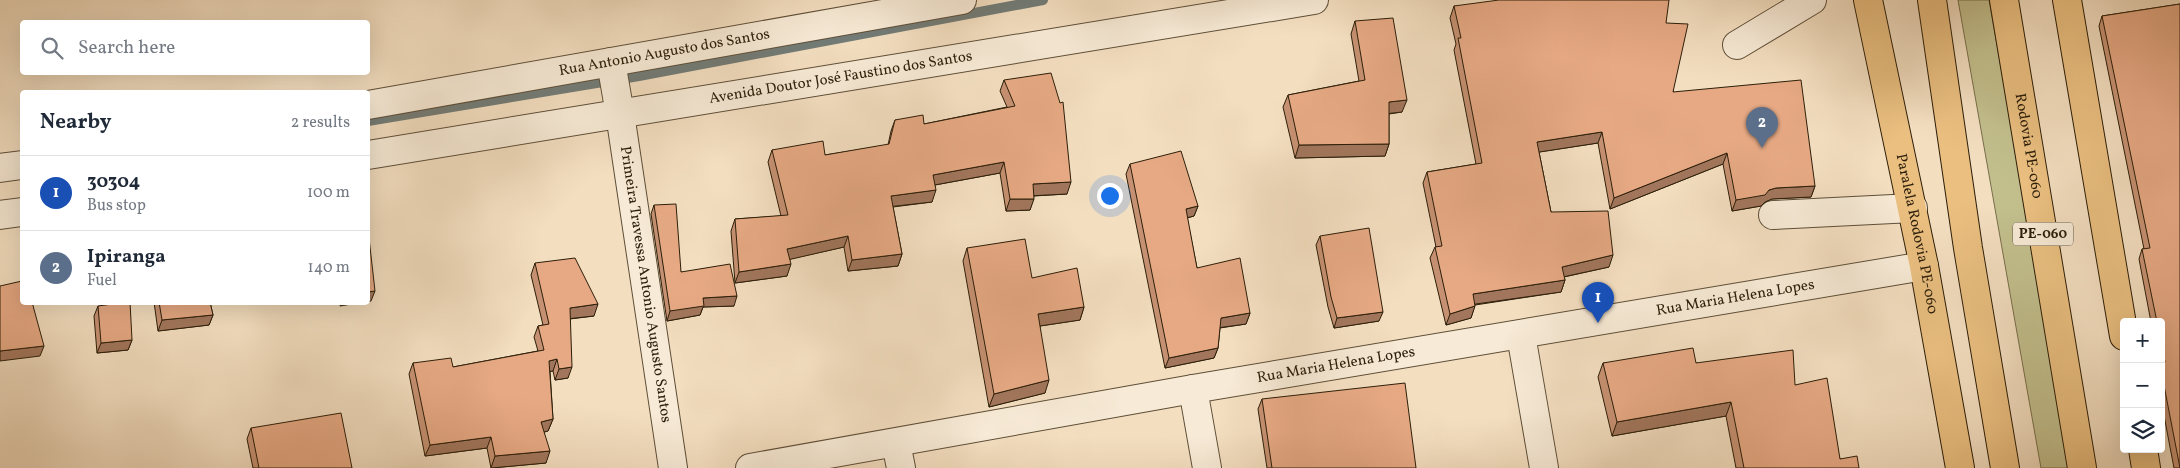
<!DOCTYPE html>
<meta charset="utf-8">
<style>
body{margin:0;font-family:Vollkorn,serif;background:#f6f6f7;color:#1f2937}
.controls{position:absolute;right:15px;bottom:15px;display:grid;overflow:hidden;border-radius:5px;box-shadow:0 5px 20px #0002}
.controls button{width:45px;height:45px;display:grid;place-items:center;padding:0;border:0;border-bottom:1px solid #e0e1e3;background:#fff;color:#1f2937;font:25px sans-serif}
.you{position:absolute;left:1109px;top:195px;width:18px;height:18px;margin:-12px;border:4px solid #fff;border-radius:50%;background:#1a73e8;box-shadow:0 0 0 8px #1a73e833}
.badge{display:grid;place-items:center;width:32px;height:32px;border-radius:50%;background:#8f2418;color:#fff;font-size:16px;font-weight:700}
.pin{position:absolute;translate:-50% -41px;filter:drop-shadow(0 1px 2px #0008)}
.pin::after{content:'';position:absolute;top:26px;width:18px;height:15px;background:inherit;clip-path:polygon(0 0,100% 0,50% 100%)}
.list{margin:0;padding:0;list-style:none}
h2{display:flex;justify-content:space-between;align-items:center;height:65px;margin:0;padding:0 20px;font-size:21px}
h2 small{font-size:16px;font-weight:400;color:#747a83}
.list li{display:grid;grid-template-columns:32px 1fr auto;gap:15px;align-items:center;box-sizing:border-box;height:75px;padding:0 20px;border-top:1px solid #e0e1e3}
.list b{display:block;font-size:19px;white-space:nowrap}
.list p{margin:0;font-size:16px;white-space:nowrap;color:#747a83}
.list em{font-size:16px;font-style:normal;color:#747a83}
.icon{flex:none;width:28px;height:28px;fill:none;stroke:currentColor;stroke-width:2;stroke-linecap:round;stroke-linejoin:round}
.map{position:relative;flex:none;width:2180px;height:468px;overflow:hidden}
.search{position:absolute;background:#fff;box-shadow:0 5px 20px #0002;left:20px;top:20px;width:350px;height:55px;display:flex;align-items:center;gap:12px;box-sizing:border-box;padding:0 18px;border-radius:5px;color:#747a83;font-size:19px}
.panel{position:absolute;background:#fff;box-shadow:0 5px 20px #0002;left:20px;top:90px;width:350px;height:215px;border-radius:5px}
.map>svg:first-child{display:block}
.green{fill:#c2bf8d;stroke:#776e4b}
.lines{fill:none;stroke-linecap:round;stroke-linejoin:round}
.stream{stroke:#727b76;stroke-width:10}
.minor-casing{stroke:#5e4e37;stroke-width:30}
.major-casing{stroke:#2c1e09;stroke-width:30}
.highway-casing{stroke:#2c1e09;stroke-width:30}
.minor{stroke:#f7ead6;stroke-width:28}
.major{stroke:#eabf80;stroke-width:28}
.highway{stroke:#eabf80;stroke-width:28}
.wall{fill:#c69172;stroke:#2c1e09}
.shaded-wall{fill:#a1765c;stroke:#2c1e09}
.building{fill:#e6a984;stroke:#2c1e09}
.labels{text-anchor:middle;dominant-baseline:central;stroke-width:4.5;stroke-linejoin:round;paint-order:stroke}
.shield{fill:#f7ead6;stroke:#695b46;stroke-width:1}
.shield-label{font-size:14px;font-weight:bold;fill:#2c1e09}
.street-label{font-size:15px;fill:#2c1e09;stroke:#f7ead6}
</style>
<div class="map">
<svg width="2180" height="468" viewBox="0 0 2180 468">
<rect width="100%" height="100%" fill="#f3dec0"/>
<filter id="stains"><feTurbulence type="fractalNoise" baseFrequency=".004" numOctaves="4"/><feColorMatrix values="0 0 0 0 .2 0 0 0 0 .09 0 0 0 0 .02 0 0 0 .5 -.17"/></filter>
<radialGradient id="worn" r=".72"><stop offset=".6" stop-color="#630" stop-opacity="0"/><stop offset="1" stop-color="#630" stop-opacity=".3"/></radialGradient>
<path class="green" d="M1958,0H1989L2072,468H2041Z"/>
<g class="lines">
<path class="stream" d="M368,121L639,76L1043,0"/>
<g class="minor-casing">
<g id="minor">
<path d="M1737,45L1812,0"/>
<path id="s1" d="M611,62L620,114L673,468"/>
<path id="s2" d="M368,105L962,0"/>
<path id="s3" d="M368,155L1314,0"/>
<path d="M0,168L22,165"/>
<path d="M0,215L22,212"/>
<path d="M1773,215L1913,208"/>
<path d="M1521,335L1544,468"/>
<path d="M1193,389L1207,468"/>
<path d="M896,443L901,468"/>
<path id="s4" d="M750,468L1193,389L1924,266"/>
</g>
</g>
<g class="major-casing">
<g id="major">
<path id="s5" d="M1868,0L1924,266L1960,468"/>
<path d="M2067,0L2124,336"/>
<path d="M2143,449L2146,468"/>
</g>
</g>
<g class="highway-casing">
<g id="highway">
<path d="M1932,0L1968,248L2005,468"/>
<path id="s6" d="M2004,0L2082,468"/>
</g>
</g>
<use href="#minor" class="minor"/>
<use href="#major" class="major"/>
<use href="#highway" class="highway"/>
</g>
<g class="wall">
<path d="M2180,4V468H2174L2161,400V322H2151L2139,259L2142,249H2144L2099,26L2102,16Z"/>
<path d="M1454,6L1666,23L1673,92L1815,186L1811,197L1772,199L1765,202L1761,206L1732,211L1723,164L1610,209L1598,143L1539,152L1551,212L1609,267L1564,277L1565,280L1561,292L1475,305L1471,318L1446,325L1430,258L1435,247H1436L1423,183L1427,172L1476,164L1454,50L1456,44L1450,18Z"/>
<path d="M1355,21L1402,112L1389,114V144L1385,156L1295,158L1283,107L1288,95L1359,81L1351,34Z"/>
<path d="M1004,80L1067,194L1034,196L1030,210L1006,211L1000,173L935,185L932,202L893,207L902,254L898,266L848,271L844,247L790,259L787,276L735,283L731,231L735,219L781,216L768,162L772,150L825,155L888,145L891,131L895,120L924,124L1007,107L1000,91Z"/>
<path d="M1130,164L1198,206L1194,216L1187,218L1197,268L1250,313L1246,324L1220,328L1218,348L1214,358L1165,368L1126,174Z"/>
<path d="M654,205L681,272L734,306L703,307L700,315L667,321L651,214Z"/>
<path d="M1320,236L1379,321L1334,328L1328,307L1316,245Z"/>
<path d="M967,248L1032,278L1084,307L1080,320L1040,326L1045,393L989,407L963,261Z"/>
<path d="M535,263L594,316L570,319L568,378L555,380L553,371H550L553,419L548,431L544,432L546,463L491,468L487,448L425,456L409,374L413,363L453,367L538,351L534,337L538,326L543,325L531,275Z"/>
<path d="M154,302H210L213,315L209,325L158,331Z"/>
<path d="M98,306L132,340L128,350L97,353L94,316Z"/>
<path d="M1603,363H1696L1795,385L1840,459L1859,468H1736L1726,416L1612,436L1598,377Z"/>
<path d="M1262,399L1416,468H1267L1258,409Z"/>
<path d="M251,428L352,468H253L247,439Z"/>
</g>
<g class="shaded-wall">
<path d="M1407,100L1402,112L1384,114L1389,102Z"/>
<path d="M1602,132L1598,143L1533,153L1537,142Z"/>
<path d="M1389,144L1385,156L1295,158L1299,145Z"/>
<path d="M1727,153L1723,164L1610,209L1614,198Z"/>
<path d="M1004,162L1000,173L929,186L933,175Z"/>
<path d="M1071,182L1067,194L1028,196L1033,184Z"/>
<path d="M1815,186L1811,197L1772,199L1765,202L1761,206L1732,211L1736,200L1776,188Z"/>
<path d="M936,190L932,202L887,207L891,196Z"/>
<path d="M1010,199H1034L1030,210L1006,211Z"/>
<path d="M1198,206L1194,216L1182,219L1186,209Z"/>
<path d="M848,236L844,247L783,261L787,249Z"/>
<path d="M902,254L898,266L848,271L852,260Z"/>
<path d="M1613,255L1609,267L1558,278L1562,267Z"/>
<path d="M791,264L787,276L735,283L739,272Z"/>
<path d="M1565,280L1561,292L1469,305L1473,294Z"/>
<path d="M375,291L371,301L368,302V292Z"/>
<path d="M737,296L734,306L703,307L700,315L667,321L670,311L703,298Z"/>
<path d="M341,302H363L340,306Z"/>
<path d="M598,304L594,316L566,319L570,308Z"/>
<path d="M1475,306L1471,318L1446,325L1450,314Z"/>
<path d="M1084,307L1080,320L1033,327L1038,314Z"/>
<path d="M1383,312L1379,321L1334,328L1337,318Z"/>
<path d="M1250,313L1246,324L1217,328L1221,318Z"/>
<path d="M213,315L209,325L158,331L162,320Z"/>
<path d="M132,340L128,350L97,353L101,343Z"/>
<path d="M44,346L40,356L0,361V351Z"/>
<path d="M1218,348L1214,358L1165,368L1169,358Z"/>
<path d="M557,359L553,371L545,372L549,361Z"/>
<path d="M572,367L568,378L555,380L559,369Z"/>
<path d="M1049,380L1045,393L989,407L994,394Z"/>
<path d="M1731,402L1726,416L1612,436L1617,422Z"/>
<path d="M553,419L548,431L537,434L541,422Z"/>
<path d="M491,437L487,448L425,456L430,445Z"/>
<path d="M550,451L546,463L491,468L495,456Z"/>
</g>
<g class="building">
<path d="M1499,0H1669L1666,23L1688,24L1673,92L1801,80L1815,186L1776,188L1769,190L1765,195L1736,200L1727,153L1614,198L1602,132L1537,142L1551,212L1608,211L1613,255L1562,267L1565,280L1473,294L1475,306L1450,314L1435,247L1442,246L1427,172L1482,163L1458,38H1461L1454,6Z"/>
<path d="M2180,4V468L2161,370V363L2165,362L2161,342V322H2157L2142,249L2150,248L2102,16Z"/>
<path d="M1393,18L1407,100L1389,102V144L1299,145L1288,95L1365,80L1355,21Z"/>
<path d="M1051,73L1060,103L1063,102L1071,182L1033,184L1034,199H1010L1004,162L933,175L936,190L891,196L902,254L852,260L848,236L787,249L791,264L739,272L735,219L788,215L772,150L823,141L825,155L889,144L895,120L923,115L924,124L1015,106L1004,80Z"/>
<path d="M1181,151L1198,206L1186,209L1197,268L1240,258L1250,313L1221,318L1218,348L1169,358L1130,164Z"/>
<path d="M676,204L681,272L730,264L737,296L703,298L704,306L670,311L654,205Z"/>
<path d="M1369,228L1383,312L1337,318L1331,297L1320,236Z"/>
<path d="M368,229L375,291L368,292Z"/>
<path d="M1025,239L1032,278L1077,268L1084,307L1038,314L1049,380L994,394L967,248Z"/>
<path d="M575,258L598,304L570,308L572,367L559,369L557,359L549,361L553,419L541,422L550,451L495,456L491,437L430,445L413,363L451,358L453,367L544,350L538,326L549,324L535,263Z"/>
<path d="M22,281V302H32L44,346L0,351V286Z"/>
<path d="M127,302H130L132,340L101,343L98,306Z"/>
<path d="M159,302H210L213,315L162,320Z"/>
<path d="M1693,348L1696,363L1793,350L1795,385L1827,378L1840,459L1857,456L1859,468H1744L1731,402L1617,422L1603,363Z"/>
<path d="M1405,383L1416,468H1272L1262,399Z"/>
<path d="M341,413L352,468H259L251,428Z"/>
</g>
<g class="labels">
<rect class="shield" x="2013" y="222.5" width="60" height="23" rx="4"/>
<g class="shield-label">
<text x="2043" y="234">PE-060</text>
</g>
<g class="street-label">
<text stroke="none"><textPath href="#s2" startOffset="301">Rua Antonio Augusto dos Santos</textPath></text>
<text stroke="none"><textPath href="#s3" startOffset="479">Avenida Doutor José Faustino dos Santos</textPath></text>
<text stroke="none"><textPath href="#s6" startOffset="148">Rodovia PE-060</textPath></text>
<text stroke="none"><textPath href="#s5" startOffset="239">Paralela Rodovia PE-060</textPath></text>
<text stroke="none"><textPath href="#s1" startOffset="225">Primeira Travessa Antonio Augusto Santos</textPath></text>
<text stroke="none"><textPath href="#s4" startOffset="1000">Rua Maria Helena Lopes</textPath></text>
<text stroke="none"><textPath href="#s4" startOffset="595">Rua Maria Helena Lopes</textPath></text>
</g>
</g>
<rect width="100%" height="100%" filter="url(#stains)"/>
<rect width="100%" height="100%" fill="url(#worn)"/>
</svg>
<div class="controls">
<button>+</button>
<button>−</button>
<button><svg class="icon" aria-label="layers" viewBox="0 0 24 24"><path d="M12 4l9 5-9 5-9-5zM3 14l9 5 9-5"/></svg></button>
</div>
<div class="you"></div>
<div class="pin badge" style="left:1598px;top:323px;background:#1a4fb4">1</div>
<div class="pin badge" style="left:1762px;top:148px;background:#5c6f8a">2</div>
<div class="search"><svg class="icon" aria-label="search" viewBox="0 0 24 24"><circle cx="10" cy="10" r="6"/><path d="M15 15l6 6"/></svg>Search here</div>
<section class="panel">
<h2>Nearby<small>2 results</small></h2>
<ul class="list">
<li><span class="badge" style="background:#1a4fb4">1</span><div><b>30304</b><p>Bus stop</p></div><em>100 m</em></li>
<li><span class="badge" style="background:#5c6f8a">2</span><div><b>Ipiranga</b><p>Fuel</p></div><em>140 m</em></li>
</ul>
</section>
</div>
